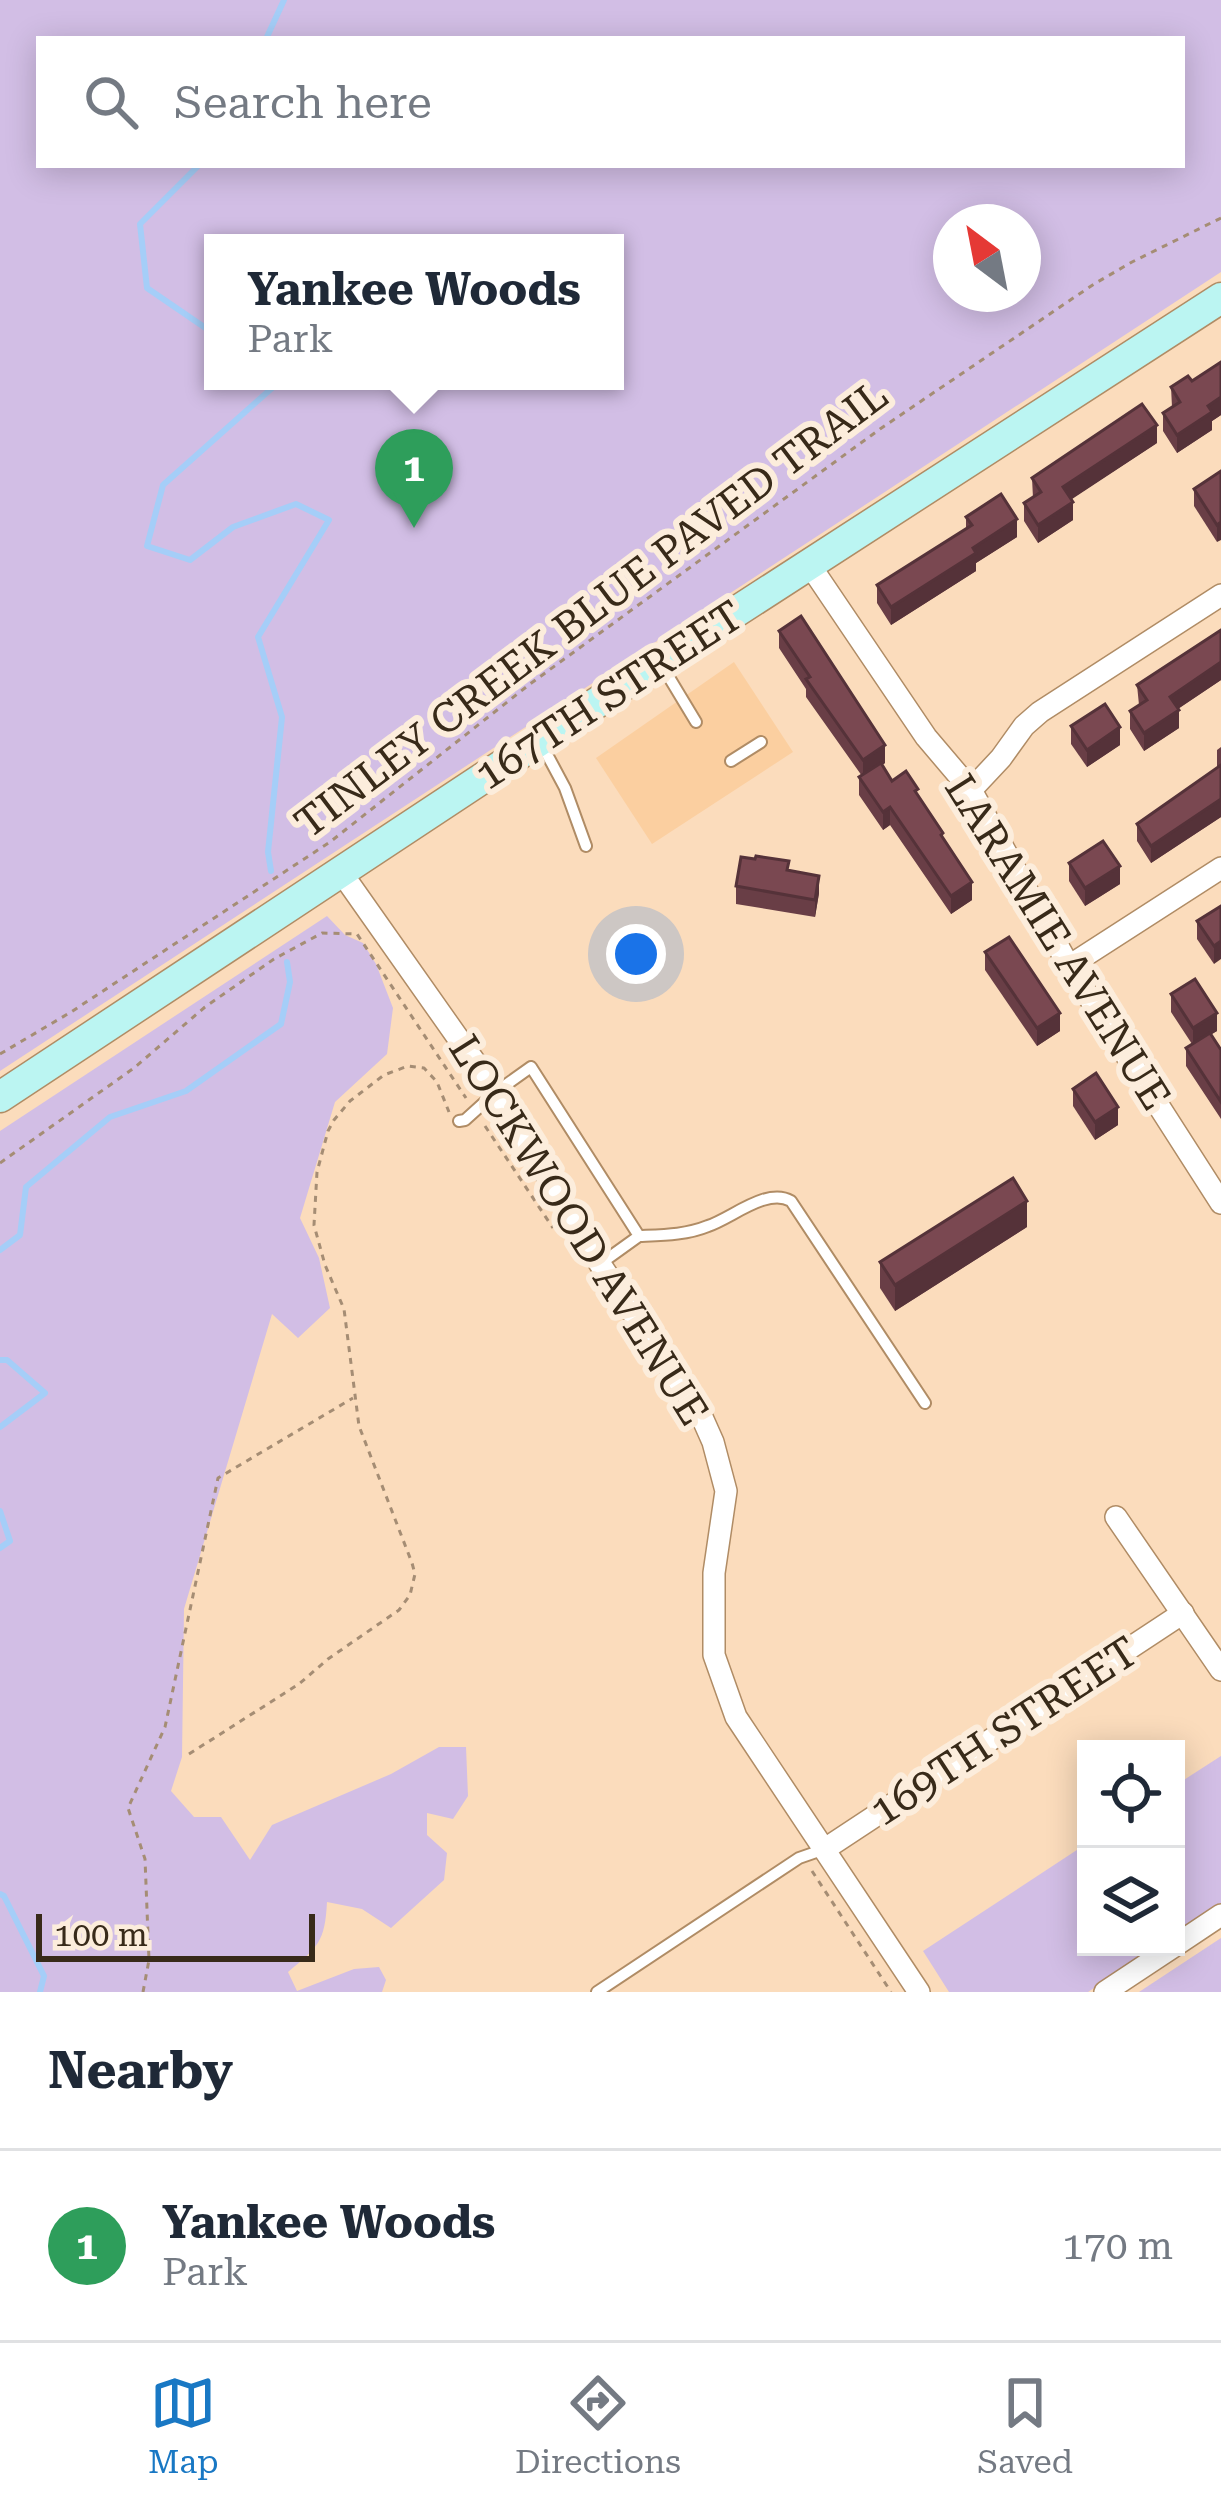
<!DOCTYPE html>
<style>
body{margin:0;font-family:"Roboto Serif",serif;background:#f6f6f7;color:#1f2937}
.controls{position:absolute;right:36px;bottom:36px;display:grid;overflow:hidden;border-radius:0px;box-shadow:0 6px 30px #0003}
.controls button{width:108px;height:108px;display:grid;place-items:center;padding:0;border:0;border-bottom:3px solid #e0e1e3;background:#fff;color:#1f2937;font:60px sans-serif}
.compass{position:absolute;left:933px;top:204px;width:108px;height:108px;border-radius:50%;background:#fff;box-shadow:0 6px 30px #0003;rotate:328deg}
.scale{position:absolute;left:36px;bottom:30px;width:279px;box-sizing:border-box;padding-left:12px;border:6px solid #382a19;border-top:0;font-size:33px;line-height:42px;white-space:nowrap;color:#382a19;-webkit-text-stroke:9px #fceddc;paint-order:stroke}
.you{position:absolute;left:636px;top:954px;width:42px;height:42px;margin:-30px;border:9px solid #fff;border-radius:50%;background:#1a73e8;box-shadow:0 0 0 18px #1a73e833}
.badge{display:grid;place-items:center;width:78px;height:78px;border-radius:50%;background:#1978c4;color:#fff;font-size:39px;font-weight:700}
.pin{position:absolute;translate:-50% -99px;filter:drop-shadow(0 3px 6px #0008)}
.pin::after{content:'';position:absolute;top:63px;width:42px;height:36px;background:inherit;clip-path:polygon(0 0,100% 0,50% 100%)}
.popup{position:absolute;left:204px;top:234px;width:420px;height:156px;box-sizing:border-box;display:grid;place-content:center;border-radius:0px;background:#fff;filter:drop-shadow(0 3px 9px #0005);font-size:39px;white-space:nowrap;color:#747a83}
.popup b{font-size:45px;color:#1f2937}
.popup::after{content:'';position:absolute;left:50%;top:100%;margin-left:-24px;border:24px solid transparent;border-top-color:#fff}
.list{margin:0;padding:0;list-style:none}
h2{display:flex;justify-content:space-between;align-items:center;height:156px;margin:0;padding:0 48px;font-size:51px}
h2 small{font-size:39px;font-weight:400;color:#747a83}
.list li{display:grid;grid-template-columns:78px 1fr auto;gap:36px;align-items:center;box-sizing:border-box;height:192px;padding:0 48px;border-top:3px solid #e0e1e3}
.list b{display:block;font-size:45px;white-space:nowrap}
.list p{margin:0;font-size:39px;white-space:nowrap;color:#747a83}
.list em{font-size:39px;font-style:normal;color:#747a83}
.icon{flex:none;width:66px;height:66px;fill:none;stroke:currentColor;stroke-width:2;stroke-linecap:round;stroke-linejoin:round}
.map{position:relative;flex:none;width:1221px;height:1992px;overflow:hidden}
.search{position:absolute;background:#fff;box-shadow:0 6px 30px #0003;left:36px;right:36px;top:36px;height:132px;display:flex;align-items:center;gap:30px;box-sizing:border-box;padding:0 42px;border-radius:0px;color:#747a83;font-size:45px}
.sheet{height:348px;background:#fff}
nav{display:flex;justify-content:space-around;align-items:center;box-sizing:border-box;height:168px;border-top:3px solid #e0e1e3;background:#fff;font-size:33px;color:#747a83}
nav a{display:grid;justify-items:center;gap:6px}
nav .on{color:#1978c4}
.map>svg:first-child{display:block}
.built{fill:#fbcfa0}
.green{fill:#d2bee5;fill-rule:evenodd}
.lines{fill:none;stroke-linecap:round;stroke-linejoin:round}
.stream{stroke:#a5cef8;stroke-width:6}
.service-casing{stroke:#b08c65;stroke-width:14}
.minor-casing{stroke:#b08c65;stroke-width:24}
.secondary-casing{stroke:#b08c65;stroke-width:33}
.path{stroke:#a58d74;stroke-width:3;stroke-dasharray:6 6;stroke-linecap:butt}
.service{stroke:#fff;stroke-width:10}
.minor{stroke:#fff;stroke-width:21}
.secondary{stroke:#bbf5f2;stroke-width:30}
.wall{fill:#693e46}
.shaded-wall{fill:#553239}
.building{fill:#7a4851;stroke:#553239;stroke-width:3}
.labels{text-anchor:middle;dominant-baseline:central;stroke-width:12;stroke-linejoin:round;paint-order:stroke}
.street-label{font-size:42px;fill:#382a19;stroke:#fceddc}
</style>
<div class="map">
<svg width="1221" height="1992" viewBox="0 0 1221 1992">
<rect width="100%" height="100%" fill="#fbdcbc"/>
<path class="built" d="M734,662L793,752L652,844L596,758Z"/>
<g class="green">
<path d="M0,0H1221V272L0,1071ZM39,39H1182V165H39ZM951,222H1023V294H951ZM615,243V381H213V243Z"/>
<path d="M327,916L345,935L363,943L376,964L393,1008L387,1054L335,1102L300,1218L319,1258L330,1308L298,1338L272,1314L184,1609L182,1757L171,1791L194,1817H221L250,1860L272,1825L391,1774L439,1747H466L468,1796L453,1819L427,1813V1835L447,1853L444,1880L391,1928L362,1909L327,1902C325,1942 318,1947 288,1972L297,1991L354,1969L379,1967L386,1980L382,1992H0V1131Z"/>
<path d="M1221,1756V1904L1176,1934V1785Z"/>
<path d="M1086,1844V1947H1156L1088,1992H949L923,1951Z"/>
<path d="M1221,1938V1992H1139Z"/>
</g>
<g class="lines">
<g class="stream">
<path d="M266,39L284,0"/>
<path d="M199,165L140,224L147,288L207,329H213"/>
<path d="M271,871L268,852L282,717L258,637L329,520L296,504L233,527L190,560L147,546L163,485L280,381"/>
<path d="M0,1250L20,1235L26,1187L110,1117L186,1091L281,1024L290,982L287,962"/>
<path d="M0,1360H7L45,1393L0,1427"/>
<path d="M0,1511L10,1541L0,1548"/>
<path d="M0,1894L4,1896L44,1976L40,1992"/>
</g>
<g class="service-casing">
<g id="service">
<path d="M661,664L696,722"/>
<path d="M542,745L565,788L586,846"/>
<path d="M731,761L761,742"/>
<path d="M459,1121L465,1120L496,1092L531,1067L639,1236L600,1264"/>
<path d="M639,1236C663,1235 686,1235 708,1226C732,1218 767,1187 791,1201L925,1403"/>
<path d="M597,1992L799,1858L822,1850"/>
</g>
</g>
<g class="minor-casing">
<g id="minor">
<path d="M809,564L926,737L971,790L1069,966L1221,1203"/>
<path d="M971,790L1001,758L1024,726L1040,712L1221,595"/>
<path d="M341,872L496,1092L600,1264L701,1415L713,1442L726,1491L714,1573V1655L736,1717L919,1992"/>
<path d="M1069,966L1221,868"/>
<path d="M1116,1517L1221,1670"/>
<path d="M825,1849L1183,1613"/>
<path d="M1176,1945L1221,1915"/>
<path d="M1105,1992L1173,1947"/>
</g>
</g>
<g class="secondary-casing">
<path id="secondary" d="M0,1097L660,661L1221,298"/>
</g>
<g class="path">
<path d="M0,1054L71,1012L330,842L530,684L880,429L1094,284L1132,262L1221,218"/>
<path d="M485,1126L553,1228"/>
<path d="M0,1163L134,1068L205,1007L274,959L322,933L357,934L466,1098"/>
<path d="M189,1754L299,1684L328,1659L399,1610L410,1595L415,1574L412,1563L359,1426L344,1309L325,1265L314,1225L317,1172L328,1131L334,1120L350,1101L384,1075L408,1066L424,1068L437,1082L449,1112"/>
<path d="M812,1871L891,1992"/>
<path d="M143,1992L149,1960L145,1859L128,1808L165,1727L218,1478L353,1398"/>
</g>
<use href="#service" class="service"/>
<use href="#minor" class="minor"/>
<use href="#secondary" class="secondary"/>
</g>
<g class="wall">
<path d="M1221,362V415L1212,421V430L1177,453L1163,431V413L1172,407L1171,387L1192,381Z"/>
<path d="M1157,443L1071,499L1073,520L1038,543L1024,521V503L1033,498L1032,478Z"/>
<path d="M1221,471L1217,542L1194,506V489Z"/>
<path d="M966,517L1017,537L976,563V571L891,625L877,603V585L966,528Z"/>
<path d="M1221,630V680L1178,709L1179,728L1144,751L1130,729V711L1139,705L1137,685Z"/>
<path d="M779,631L885,763L882,765L892,781L918,795L943,839L972,900L951,914L890,825L883,830L859,795V777L862,776L806,697V689L779,648Z"/>
<path d="M1071,726L1120,745L1087,767L1071,744Z"/>
<path d="M1221,747V817L1151,863L1137,841V824L1217,768V750Z"/>
<path d="M1069,863L1120,884L1085,906L1069,881Z"/>
<path d="M789,870L819,893L815,917L736,904V886Z"/>
<path d="M1221,906L1214,964L1197,939V921Z"/>
<path d="M985,952L1060,1031L1037,1046L985,970Z"/>
<path d="M1171,994L1217,1031L1211,1034L1221,1050V1119L1186,1066V1048L1192,1044L1171,1012Z"/>
<path d="M1073,1089L1118,1125L1095,1140L1073,1106Z"/>
<path d="M1027,1227L895,1311L880,1288V1262Z"/>
</g>
<g class="shaded-wall">
<path d="M1221,397V415L1212,421V430L1177,453V435L1208,406Z"/>
<path d="M1157,425V443L1063,505V487Z"/>
<path d="M1073,502V520L1038,543V525Z"/>
<path d="M1017,519V537L976,563V571L891,625V607L973,548Z"/>
<path d="M1221,522V540L1217,542V525Z"/>
<path d="M1221,662V680L1170,714V697Z"/>
<path d="M1179,710V728L1144,751V733Z"/>
<path d="M1120,727V745L1087,767V750Z"/>
<path d="M885,745V763L863,777V760Z"/>
<path d="M1221,799V817L1151,863V846Z"/>
<path d="M890,807V825L883,830V812Z"/>
<path d="M1120,866V884L1085,906V888Z"/>
<path d="M819,876V893L815,917V900Z"/>
<path d="M972,882V900L951,914V896Z"/>
<path d="M1221,941V959L1214,964V946Z"/>
<path d="M1060,1013V1031L1037,1046V1028Z"/>
<path d="M1217,1013V1031L1193,1046V1028Z"/>
<path d="M1118,1107V1125L1095,1140V1122Z"/>
<path d="M1027,1201V1227L895,1311V1285Z"/>
</g>
<g class="building">
<path d="M1221,362V397L1208,406L1212,412L1177,435L1163,413L1180,402L1171,387L1188,376L1192,381Z"/>
<path d="M1142,404L1157,425L1063,487L1073,502L1038,525L1024,503L1041,492L1032,478Z"/>
<path d="M1221,471V522L1217,525L1194,489Z"/>
<path d="M1001,494L1017,519L973,548L976,553L891,607L877,585L972,525L966,517Z"/>
<path d="M801,616L885,745L863,760L806,679L810,677L779,631Z"/>
<path d="M1221,630V662L1170,697L1179,710L1144,733L1130,711L1147,700L1137,685Z"/>
<path d="M1105,704L1120,727L1087,750L1071,726Z"/>
<path d="M881,763L892,781L906,771L918,789L915,791L943,833L941,835L972,882L951,896L890,807L883,812L859,777Z"/>
<path d="M1221,765V799L1151,846L1137,824Z"/>
<path d="M1103,841L1120,866L1085,888L1069,863Z"/>
<path d="M756,856L789,861L787,870L819,876L815,900L736,886L741,857L755,859Z"/>
<path d="M1221,906V941L1214,946L1197,921Z"/>
<path d="M1009,937L1060,1013L1037,1028L985,952Z"/>
<path d="M1195,979L1217,1013L1193,1028L1171,994Z"/>
<path d="M1210,1033L1221,1050V1102L1186,1048Z"/>
<path d="M1096,1073L1118,1107L1095,1122L1073,1089Z"/>
<path d="M1013,1178L1027,1201L895,1285L880,1262Z"/>
</g>
<g class="labels">
<g class="street-label">
<text transform="translate(591 609) rotate(-37)">TINLEY CREEK BLUE PAVED TRAIL</text>
<text transform="translate(609 695) rotate(-33)">167TH STREET</text>
<text transform="translate(1058 942) rotate(58)">LARAMIE AVENUE</text>
<text transform="translate(579 1230) rotate(58)">LOCKWOOD AVENUE</text>
<text transform="translate(1004 1731) rotate(-33)">169TH STREET</text>
</g>
</g>
</svg>
<div class="controls">
<button><svg class="icon" aria-label="locate" viewBox="0 0 24 24"><circle cx="12" cy="12" r="6"/><path d="M12 2v4M12 18v4M2 12h4M18 12h4"/></svg></button>
<button><svg class="icon" aria-label="layers" viewBox="0 0 24 24"><path d="M12 4l9 5-9 5-9-5zM3 14l9 5 9-5"/></svg></button>
</div>
<svg class="compass" viewBox="-18 -18 36 36"><path d="M0-13l5 13h-10z" fill="#e53935"/><path d="M0 13l5-13h-10z" fill="#747a83"/></svg>
<div class="scale">100 m</div>
<div class="you"></div>
<div class="pin badge" style="left:414px;top:528px;background:#2e9e5b">1</div>
<div class="popup"><b>Yankee Woods</b>Park</div>
<div class="search"><svg class="icon" aria-label="search" viewBox="0 0 24 24"><circle cx="10" cy="10" r="6"/><path d="M15 15l6 6"/></svg>Search here</div>
</div>
<section class="sheet">
<h2>Nearby<small></small></h2>
<ul class="list">
<li><span class="badge" style="background:#2e9e5b">1</span><div><b>Yankee Woods</b><p>Park</p></div><em>170 m</em></li>
</ul>
</section>
<nav>
<a class="on"><svg class="icon" aria-label="map" viewBox="0 0 24 24"><path d="M3 6l6-2 6 2 6-2v14l-6 2-6-2-6 2zM9 4v14M15 6v14"/></svg>Map</a>
<a><svg class="icon" aria-label="directions" viewBox="0 0 24 24"><path d="M12 3l9 9-9 9-9-9zM9 14v-3h6M13 9l2 2-2 2"/></svg>Directions</a>
<a><svg class="icon" aria-label="saved" viewBox="0 0 24 24"><path d="M7 4h10v16l-5-4-5 4z"/></svg>Saved</a>
</nav>
